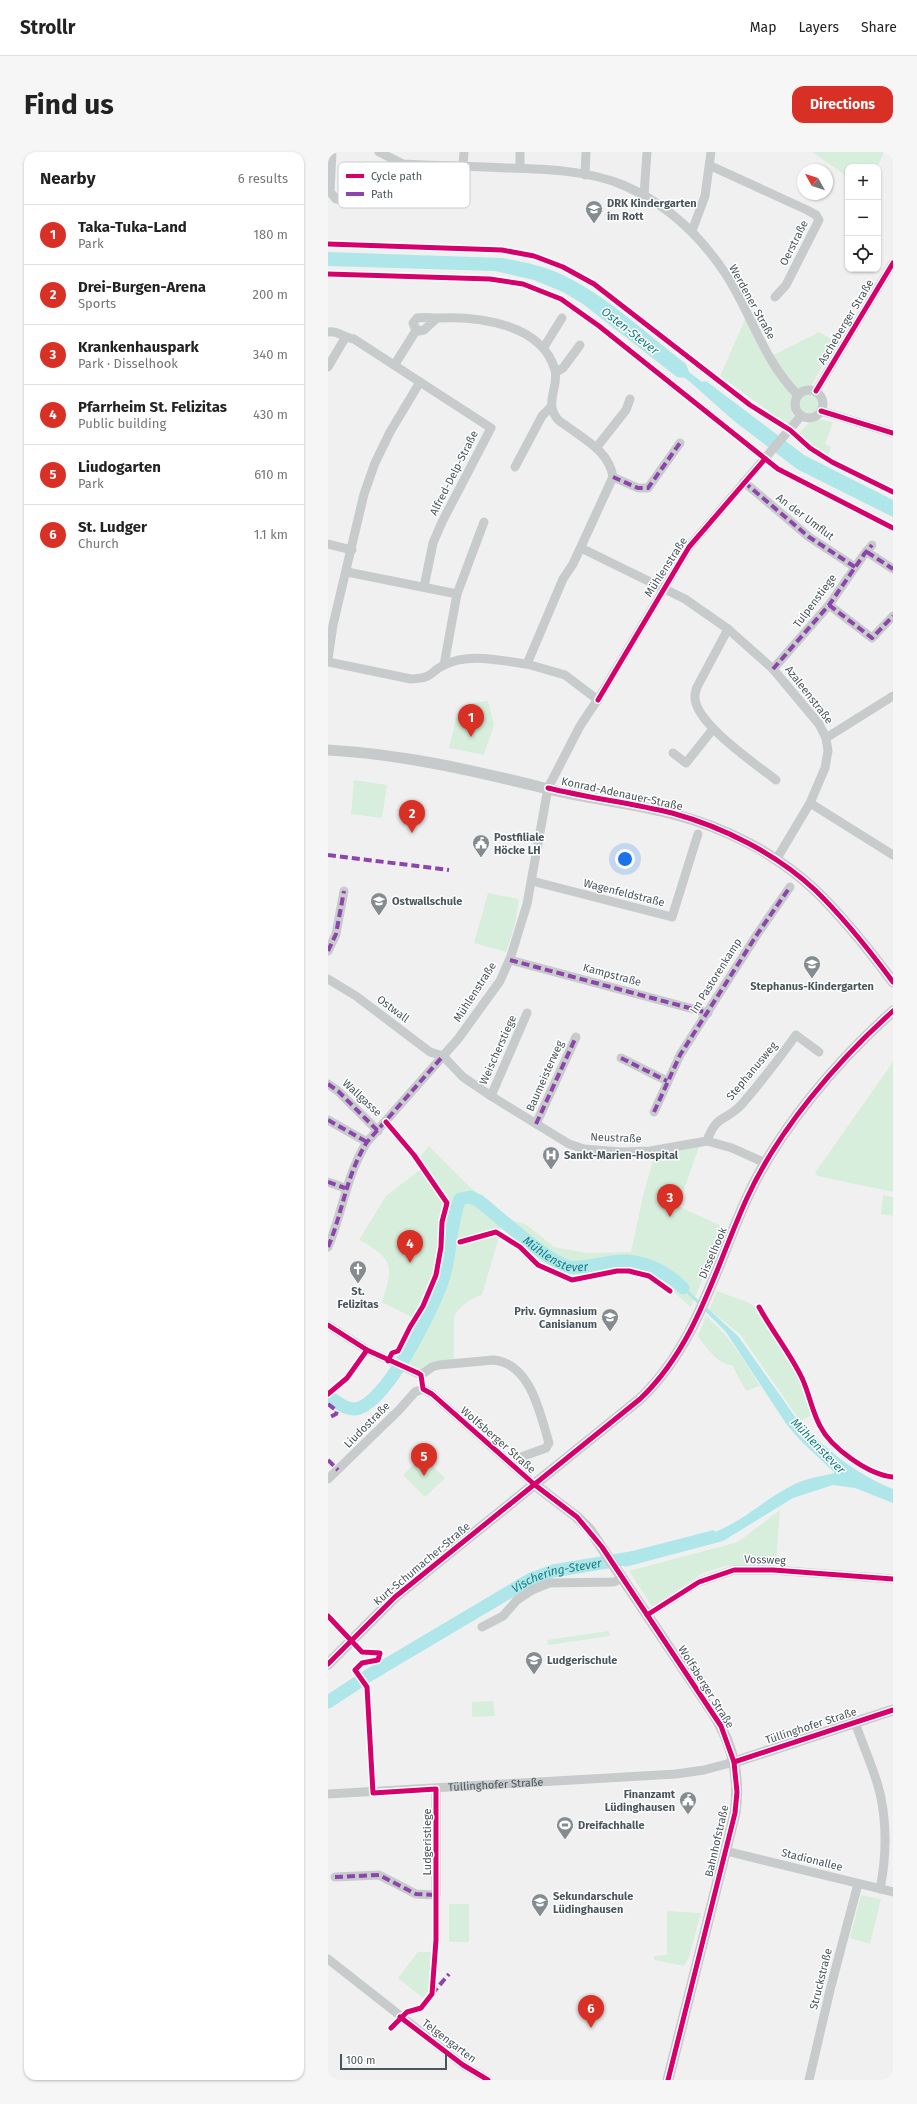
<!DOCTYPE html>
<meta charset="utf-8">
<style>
body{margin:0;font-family:"Fira Sans",sans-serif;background:#f6f6f6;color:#222}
.controls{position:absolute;right:12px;top:12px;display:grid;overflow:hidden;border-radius:8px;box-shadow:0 1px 3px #0004}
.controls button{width:36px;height:36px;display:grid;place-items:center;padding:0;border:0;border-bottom:1px solid #e0e0e0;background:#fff;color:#222;font:20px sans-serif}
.compass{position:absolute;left:469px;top:12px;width:36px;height:36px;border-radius:50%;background:#fff;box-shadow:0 1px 3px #0004;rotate:309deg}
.scale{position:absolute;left:12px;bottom:10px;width:107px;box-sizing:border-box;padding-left:4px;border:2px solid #49565c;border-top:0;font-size:11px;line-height:14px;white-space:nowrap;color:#49565c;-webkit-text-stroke:3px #fff;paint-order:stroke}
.you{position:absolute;left:297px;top:707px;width:14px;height:14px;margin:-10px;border:3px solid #fff;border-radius:50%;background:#1a73e8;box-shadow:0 0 0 6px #1a73e833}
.badge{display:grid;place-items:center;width:26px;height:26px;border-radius:50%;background:#d93025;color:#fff;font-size:13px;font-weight:700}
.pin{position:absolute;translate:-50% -33px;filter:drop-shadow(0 1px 2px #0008)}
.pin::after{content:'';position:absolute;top:21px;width:14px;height:12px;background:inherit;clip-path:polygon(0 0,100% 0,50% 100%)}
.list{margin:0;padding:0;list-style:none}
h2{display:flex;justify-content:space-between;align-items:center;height:52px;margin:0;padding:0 16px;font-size:17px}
h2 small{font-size:13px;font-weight:400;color:#767676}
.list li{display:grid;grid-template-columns:26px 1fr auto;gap:12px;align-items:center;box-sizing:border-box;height:60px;padding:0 16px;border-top:1px solid #e0e0e0}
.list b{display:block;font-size:15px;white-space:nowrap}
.list p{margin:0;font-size:13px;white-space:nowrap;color:#767676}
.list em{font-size:13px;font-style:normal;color:#767676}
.icon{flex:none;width:22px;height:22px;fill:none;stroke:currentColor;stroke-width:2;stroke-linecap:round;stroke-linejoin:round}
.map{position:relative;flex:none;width:565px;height:1928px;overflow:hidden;border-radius:12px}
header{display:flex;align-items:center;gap:24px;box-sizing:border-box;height:56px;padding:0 20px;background:#fff;border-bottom:1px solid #e0e0e0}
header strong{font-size:19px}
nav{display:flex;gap:22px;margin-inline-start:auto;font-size:14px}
.intro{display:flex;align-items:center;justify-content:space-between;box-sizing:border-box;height:96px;padding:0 24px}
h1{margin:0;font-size:28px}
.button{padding:10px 18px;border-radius:12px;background:#d93025;color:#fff;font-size:14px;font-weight:700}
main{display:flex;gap:24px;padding:0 24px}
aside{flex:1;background:#fff;border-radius:12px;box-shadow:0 1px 3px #0004}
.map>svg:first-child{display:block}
.green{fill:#d7eedc}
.water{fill:#aee6e9}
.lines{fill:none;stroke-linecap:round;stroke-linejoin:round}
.river{stroke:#aee6e9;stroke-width:13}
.minor{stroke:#c8cbcc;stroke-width:9}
.major{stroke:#c6cacb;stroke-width:11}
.quiet{stroke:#8e44ad;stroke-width:4;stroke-dasharray:8 4;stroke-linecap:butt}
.cycleway-casing{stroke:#fff;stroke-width:8}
.cycleway{stroke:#d6006c;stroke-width:5}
.labels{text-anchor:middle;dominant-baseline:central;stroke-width:3;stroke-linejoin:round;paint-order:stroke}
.poi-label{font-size:11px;font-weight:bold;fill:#49565c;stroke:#fff;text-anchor:start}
.street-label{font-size:11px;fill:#49565c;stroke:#fff}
.water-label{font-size:12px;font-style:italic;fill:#157f84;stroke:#fff}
.key{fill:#fff;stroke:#c8ccce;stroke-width:1}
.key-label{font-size:11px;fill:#49565c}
</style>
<header>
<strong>Strollr</strong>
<nav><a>Map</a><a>Layers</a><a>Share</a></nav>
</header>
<div class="intro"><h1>Find us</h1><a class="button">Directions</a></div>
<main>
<aside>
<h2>Nearby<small>6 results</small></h2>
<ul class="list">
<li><span class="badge">1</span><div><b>Taka-Tuka-Land</b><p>Park</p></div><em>180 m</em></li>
<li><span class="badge">2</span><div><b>Drei-Burgen-Arena</b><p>Sports</p></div><em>200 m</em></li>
<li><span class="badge">3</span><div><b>Krankenhauspark</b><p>Park · Disselhook</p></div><em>340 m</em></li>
<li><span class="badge">4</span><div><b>Pfarrheim St. Felizitas</b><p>Public building</p></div><em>430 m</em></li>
<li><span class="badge">5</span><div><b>Liudogarten</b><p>Park</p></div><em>610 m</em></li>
<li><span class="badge">6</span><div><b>St. Ludger</b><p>Church</p></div><em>1.1 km</em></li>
</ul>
</aside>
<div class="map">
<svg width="565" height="1928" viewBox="0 0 565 1928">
<rect width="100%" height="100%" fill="#f1f0f0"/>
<g class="green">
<path d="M484,0H556L549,15H520V25Z"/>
<path d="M419,163L441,205L491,180L508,190L483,234C465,233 459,249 466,265L460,273L392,224Z"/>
<circle cx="480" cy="252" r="11"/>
<path d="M489,267L505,270L497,292L503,295L499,305L470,282L481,271Z"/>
<path d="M160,549L166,573L156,603L121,596L129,562L145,551Z"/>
<path d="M26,628L59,633L54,666L23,662Z"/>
<path d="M160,741L191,747L187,773L178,800L146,791Z"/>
<path d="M565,910V1040L490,1024L487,1021L489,1018Z"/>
<path d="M101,994L141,1034L131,1047L123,1063L120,1103L113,1129L101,1158L72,1209L66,1206L86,1166L54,1150C66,1114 65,1106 31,1088L58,1044L97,1014L92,1005Z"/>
<path d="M371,995L350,1054L396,1075L363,1155C341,1136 318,1114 286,1118C273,1120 257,1127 244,1126C218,1125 191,1092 174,1075L154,1143C143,1146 131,1154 126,1165V1210L95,1219L75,1211L104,1160L117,1129L124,1103L127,1064L133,1048L141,1034L180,1067L199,1073L226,1095L259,1101L303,1100L315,1044L327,1001Z"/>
<path d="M555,1043L565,1045V1064L553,1062Z"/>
<path d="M389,1139L419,1150L429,1156L469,1222L485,1262L473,1269L470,1266L412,1182L381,1158Z"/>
<path d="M378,1164C404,1187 414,1205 432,1234L418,1239L404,1213C391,1214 376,1193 370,1184Z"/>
<path d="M94,1304L117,1326L97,1345L75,1323Z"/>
<path d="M452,1358L448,1411L398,1414L375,1421L324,1454L301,1419L410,1390Z"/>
<path d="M281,1479L282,1484L220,1493L219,1488Z"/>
<path d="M165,1549L167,1564L144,1565V1550Z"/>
<path d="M533,1743L553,1747L542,1792L522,1786Z"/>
<rect x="121" y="1752" width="20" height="38"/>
<path d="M339,1759L373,1761L361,1805L356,1814L326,1808V1804L339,1803Z"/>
<path d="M90,1800H103L102,1837L95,1846L70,1826Z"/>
</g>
<g class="water">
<path d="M0,100L175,106C196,110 217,114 237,124C281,146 319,182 358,212L361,220L374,230L378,229L476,303L565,348V365L469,317L406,269L361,229L357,226L349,225L255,152L235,140L206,128L167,119L0,114Z"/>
<path d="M344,1124L410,1184L468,1266C497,1297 526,1321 565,1337V1351L527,1336L505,1333L465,1346L395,1389L297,1415L289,1403L386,1378L387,1380C417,1368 439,1345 467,1332C479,1326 494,1324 507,1321L474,1290L459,1273L398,1180L343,1125Z"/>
</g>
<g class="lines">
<g class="river">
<path id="s1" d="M0,1243C7,1249 16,1257 26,1257C56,1257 107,1154 115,1127C124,1100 121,1073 132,1047L142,1045L151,1049C169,1063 222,1112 242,1115C260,1117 278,1109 296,1109C318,1109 340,1121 355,1136"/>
<path id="s2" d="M0,1550L38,1525L203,1427L225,1419L309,1405"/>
</g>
<g class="minor">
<path d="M4,0L2,40L8,47L45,51"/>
<path d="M51,0L75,12C110,14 144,14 178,16C215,17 260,18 295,33C337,51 371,82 397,121C423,160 435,208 469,242"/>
<path d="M135,14L136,0"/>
<path d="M383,14L479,58L488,63L491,68L458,133L447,145"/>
<path d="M192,16V0"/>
<path d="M257,23L258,0"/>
<path d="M316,43L319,0"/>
<path d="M364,79L377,44L383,0"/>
<path d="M0,180C10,178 16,186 26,187L92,230L62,280L47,311L36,342L5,473L0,507"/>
<path d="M216,195L234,166"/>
<path d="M67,212L89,177"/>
<path d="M0,215L17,186"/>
<path d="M228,220L235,216L252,193"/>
<path d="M92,230L163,276L114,370L105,391L96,435"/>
<circle cx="481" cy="252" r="14"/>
<path d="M488,239L565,111"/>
<path d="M493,259L565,281"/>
<path d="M268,296L298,258L302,247"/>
<path d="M187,315L214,264L223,255"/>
<path d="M285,325L310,336H320L352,291"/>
<path d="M416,330L481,385L527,415"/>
<path d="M0,392L24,398"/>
<path d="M253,396L357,447L400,477L445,517L491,572L498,586L500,599L497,616L482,651L448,708"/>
<path d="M539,400L565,417"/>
<path d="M19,420L129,442L116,513"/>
<path d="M129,442L156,370"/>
<path d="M501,453L544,486L565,464"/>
<path d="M400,477L369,535C368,538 367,541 367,544C365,570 429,613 448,628"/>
<path d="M0,510L83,527C106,526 100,521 116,513C142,500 173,509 199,512L235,427L245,412L285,325C281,300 259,289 240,275C236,272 230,269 228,265C217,250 231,234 227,218C214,172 151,164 110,166C103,166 96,165 89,166L85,171L87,176L91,179L96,178L109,166"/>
<path d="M199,512L237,523L270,548"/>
<path d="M445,517L501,453L537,401L544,393"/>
<path d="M498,586L565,544"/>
<path d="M345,601L358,611L385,577"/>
<path d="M482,651L565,703"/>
<path d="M204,729L344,765L370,682"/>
<path d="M0,799L8,782L16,739"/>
<path d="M182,808L380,861"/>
<path d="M0,827L28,844L102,900L115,904"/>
<path d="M115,904L135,925L163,944L241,992L256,997L294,1000L322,999L379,989L404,996L437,1011"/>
<path d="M293,906L339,929"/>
<path d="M0,932L10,939L50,979"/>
<path d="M163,944L199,861"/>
<path d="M326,960L352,903L430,781L462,735"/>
<path d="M0,968L39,990"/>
<path d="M208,972L248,885"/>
<path d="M379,989C389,961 398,970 414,952C433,930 451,907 468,883L491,900"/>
<path d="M0,1030L17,1036"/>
<path d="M0,1095C15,1060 18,1023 39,990L130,887L172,829L183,804L199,752L220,636L252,574L272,544L361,395L473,264"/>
<path d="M0,1173L39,1198L93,1223"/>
<path d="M93,1223L104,1215L111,1213L165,1208C203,1211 212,1262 221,1291L218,1296L193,1305L184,1313"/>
<path d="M95,1237L104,1242L207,1333"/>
<path d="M0,1327L71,1258L87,1240L95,1237"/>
<path d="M319,1463L371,1430L406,1418H445L565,1427"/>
<path d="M154,1475L175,1464L189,1448L204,1438L221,1431L286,1430L295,1426"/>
<path d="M527,1570C535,1595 548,1620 553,1646C559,1676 558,1707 552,1737"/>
<path id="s3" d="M0,1642L348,1622L376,1618L406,1610"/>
<path d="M398,1699L565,1740"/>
<path d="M7,1725L51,1723L88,1742L108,1743V1637"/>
<path d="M0,1807L135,1913L160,1928"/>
<path d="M481,1928L503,1834L530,1732"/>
</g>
<g class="major">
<path d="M0,598C74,602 148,619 220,637C261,647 304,651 345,662C396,675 448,701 487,738C515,765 542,799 565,830"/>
<path d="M207,1333L249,1365L262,1378L387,1564C405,1594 412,1627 407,1661L340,1928"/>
<path d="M0,1512L67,1445L312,1247C369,1193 387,1116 419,1046C450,978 509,909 565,859"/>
<path d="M406,1610L565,1558"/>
</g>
<g class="quiet">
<path d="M285,325L310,336H320L352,291"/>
<path d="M416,330L481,385L527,415"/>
<path d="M539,400L565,417"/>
<path d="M501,453L544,486L565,464"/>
<path d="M445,517L501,453L537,401L544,393"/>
<path d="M0,703L121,718"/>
<path d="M0,799L8,782L16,739"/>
<path d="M182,808L380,861"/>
<path d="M293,906L339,929"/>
<path d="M0,932L10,939L50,979"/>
<path d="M326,960L352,903L430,781L462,735"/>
<path d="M0,968L39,990"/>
<path d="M208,972L248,885"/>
<path d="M0,1030L17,1036"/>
<path d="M0,1095C15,1060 18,1023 39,990L115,904"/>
<path d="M0,1252L9,1259L8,1262L0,1266"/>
<path d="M0,1308L10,1318"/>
<path d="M7,1725L51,1723L88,1742L108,1743"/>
<path d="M104,1842L121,1822"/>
</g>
<g class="cycleway-casing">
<g id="cycleway">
<path d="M0,92L174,98L206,104L235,115L266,132L422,253L462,278L482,296L504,310L565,340"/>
<path d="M0,122L162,127L195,132L233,147L271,174L450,317L565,376"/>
<path d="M488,239L565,111"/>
<path d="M493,259L565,281"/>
<path d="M270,548L361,395L437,307"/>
<path d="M220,636C261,646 303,651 344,661C395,675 449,702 487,738C515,765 542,799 565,830"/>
<path d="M58,970L86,1003L119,1051L114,1070L113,1095L108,1123L95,1154L82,1175L70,1199L64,1201L60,1209"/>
<path d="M132,1090L168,1080L192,1095L210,1113L244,1128L289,1119H301L321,1124L342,1139"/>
<path d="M431,1155C444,1179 462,1201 474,1226C481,1241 484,1259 492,1274C503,1296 541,1323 565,1325"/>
<path d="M0,1173L39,1198L90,1221L93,1223L95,1237L104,1242L207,1333L249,1365L274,1395L393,1574L406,1610L409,1640L407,1661L340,1928"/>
<path d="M0,1242L19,1226L39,1198"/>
<path d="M319,1463L371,1430L406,1418H445L565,1427"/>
<path d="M0,1464L34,1500L52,1501L50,1508L34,1511L27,1518L39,1535L45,1641L108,1637V1788L104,1842L93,1856L79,1860L63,1876"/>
<path d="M0,1512L67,1445L312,1247C369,1193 387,1116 419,1046C450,978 509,909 565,859"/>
<path d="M406,1610L565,1558"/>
<path d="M72,1865L135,1913L160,1928"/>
</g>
</g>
<use href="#cycleway" class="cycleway"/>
</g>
<defs>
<g id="school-pin" transform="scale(0.9)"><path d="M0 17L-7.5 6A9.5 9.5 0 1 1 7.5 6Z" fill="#848c90" stroke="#fff"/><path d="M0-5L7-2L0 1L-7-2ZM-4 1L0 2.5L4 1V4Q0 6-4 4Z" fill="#fff"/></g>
<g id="civic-pin" transform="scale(0.9)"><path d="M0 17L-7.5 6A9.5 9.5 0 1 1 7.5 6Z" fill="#848c90" stroke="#fff"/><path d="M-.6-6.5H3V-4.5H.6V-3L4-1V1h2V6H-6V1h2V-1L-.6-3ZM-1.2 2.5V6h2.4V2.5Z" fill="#fff"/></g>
<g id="hospital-pin" transform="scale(0.9)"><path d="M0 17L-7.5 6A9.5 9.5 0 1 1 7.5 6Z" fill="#848c90" stroke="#fff"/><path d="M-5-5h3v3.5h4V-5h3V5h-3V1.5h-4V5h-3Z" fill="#fff"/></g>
<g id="church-pin" transform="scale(0.9)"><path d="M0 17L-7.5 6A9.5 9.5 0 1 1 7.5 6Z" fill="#848c90" stroke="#fff"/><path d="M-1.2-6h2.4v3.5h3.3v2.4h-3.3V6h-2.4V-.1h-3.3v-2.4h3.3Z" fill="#fff"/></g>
<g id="stadium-pin" transform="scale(0.9)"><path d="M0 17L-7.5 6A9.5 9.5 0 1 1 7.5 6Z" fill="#848c90" stroke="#fff"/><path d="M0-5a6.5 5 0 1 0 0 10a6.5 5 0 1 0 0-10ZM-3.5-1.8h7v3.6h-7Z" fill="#fff"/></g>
</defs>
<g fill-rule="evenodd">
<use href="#school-pin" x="266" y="57"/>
<use href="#civic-pin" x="153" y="691"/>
<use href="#school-pin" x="51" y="749"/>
<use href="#school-pin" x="484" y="812"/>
<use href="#hospital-pin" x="223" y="1003"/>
<use href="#church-pin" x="30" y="1117"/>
<use href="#school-pin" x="282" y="1165"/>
<use href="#school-pin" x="206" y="1508"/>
<use href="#civic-pin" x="360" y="1648"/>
<use href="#stadium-pin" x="237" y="1673"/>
<use href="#school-pin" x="212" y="1750"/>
</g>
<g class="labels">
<g class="poi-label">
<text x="279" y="51">DRK Kindergarten<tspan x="279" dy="13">im Rott</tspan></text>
<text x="166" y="685">Postfiliale<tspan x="166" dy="13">Höcke LH</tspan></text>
<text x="64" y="749">Ostwallschule</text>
<text x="484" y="834" text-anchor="middle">Stephanus-Kindergarten</text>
<text x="236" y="1003">Sankt-Marien-Hospital</text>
<text x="30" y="1139" text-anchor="middle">St.<tspan x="30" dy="13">Felizitas</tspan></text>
<text x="269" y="1159" text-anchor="end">Priv. Gymnasium<tspan x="269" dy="13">Canisianum</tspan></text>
<text x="219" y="1508">Ludgerischule</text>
<text x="347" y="1642" text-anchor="end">Finanzamt<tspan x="347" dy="13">Lüdinghausen</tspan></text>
<text x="250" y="1673">Dreifachhalle</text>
<text x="225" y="1744">Sekundarschule<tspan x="225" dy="13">Lüdinghausen</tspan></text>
</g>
<g class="street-label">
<text transform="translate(466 91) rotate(-63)">Oerstraße</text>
<text transform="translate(424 150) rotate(61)">Werdener Straße</text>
<text transform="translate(518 170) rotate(-59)">Ascheberger Straße</text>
<text transform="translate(126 321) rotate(-63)">Alfred-Delp-Straße</text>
<text transform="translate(477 365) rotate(37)">An der Umflut</text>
<text transform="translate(338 415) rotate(-57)">Mühlenstraße</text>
<text transform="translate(487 449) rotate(-53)">Tulpenstiege</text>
<text transform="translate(481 543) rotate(52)">Azaleenstraße</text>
<text transform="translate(294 642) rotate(12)">Konrad-Adenauer-Straße</text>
<text transform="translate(296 741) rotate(14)">Wagenfeldstraße</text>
<text transform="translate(284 823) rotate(15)">Kampstraße</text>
<text transform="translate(388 824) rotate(-58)">Im Pastorenkamp</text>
<text transform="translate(147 840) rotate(-57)">Mühlenstraße</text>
<text transform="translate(65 857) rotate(37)">Ostwall</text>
<text transform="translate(170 898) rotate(-66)">Weischerstiege</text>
<text transform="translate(424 919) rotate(-50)">Stephanusweg</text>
<text transform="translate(217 924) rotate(-66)">Baumeisterweg</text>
<text transform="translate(34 946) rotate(43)">Wallgasse</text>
<text transform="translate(288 986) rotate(2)">Neustraße</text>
<text transform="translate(385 1101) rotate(-67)">Disselhook</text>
<text transform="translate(39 1273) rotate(-45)">Liudostraße</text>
<text transform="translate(170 1288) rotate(41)">Wolfsberger Straße</text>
<text transform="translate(437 1408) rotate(2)">Vossweg</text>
<text transform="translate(94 1412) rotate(-40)">Kurt-Schumacher-Straße</text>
<text transform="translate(378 1535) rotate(58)">Wolfsberger Straße</text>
<text transform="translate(483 1574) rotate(-18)">Tüllinghofer Straße</text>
<text stroke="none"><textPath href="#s3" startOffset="168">Tüllinghofer Straße</textPath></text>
<text transform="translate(389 1689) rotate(-77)">Bahnhofstraße</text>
<text transform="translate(99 1690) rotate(-90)">Ludgeristiege</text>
<text transform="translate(484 1708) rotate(14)">Stadionallee</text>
<text transform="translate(493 1827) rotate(-76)">Struckstraße</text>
<text transform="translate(121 1889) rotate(37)">Telgengarten</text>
</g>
<g class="water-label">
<text transform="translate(302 179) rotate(38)">Osten-Stever</text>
<text stroke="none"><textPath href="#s1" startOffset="389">Mühlenstever</textPath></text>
<text transform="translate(490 1294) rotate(46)">Mühlenstever</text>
<text stroke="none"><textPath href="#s2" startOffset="263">Vischering-Stever</textPath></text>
</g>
</g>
<rect x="10" y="10" width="132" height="46" rx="6" class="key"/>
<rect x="18" y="22" width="18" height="4" fill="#d6006c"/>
<rect x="18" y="40" width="18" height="4" fill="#8e44ad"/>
<g class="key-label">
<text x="43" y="28">Cycle path</text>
<text x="43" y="46">Path</text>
</g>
</svg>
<div class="controls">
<button>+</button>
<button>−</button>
<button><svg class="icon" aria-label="locate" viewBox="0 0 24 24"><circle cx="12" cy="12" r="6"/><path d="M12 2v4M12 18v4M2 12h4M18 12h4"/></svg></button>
</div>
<svg class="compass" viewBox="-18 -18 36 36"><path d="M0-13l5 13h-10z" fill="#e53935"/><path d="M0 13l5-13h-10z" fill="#767676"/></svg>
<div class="scale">100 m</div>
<div class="you"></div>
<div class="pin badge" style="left:143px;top:585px">1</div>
<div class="pin badge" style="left:84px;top:681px">2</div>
<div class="pin badge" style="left:342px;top:1065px">3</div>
<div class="pin badge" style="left:82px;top:1111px">4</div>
<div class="pin badge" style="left:96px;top:1324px">5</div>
<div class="pin badge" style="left:263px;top:1876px">6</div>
</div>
</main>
